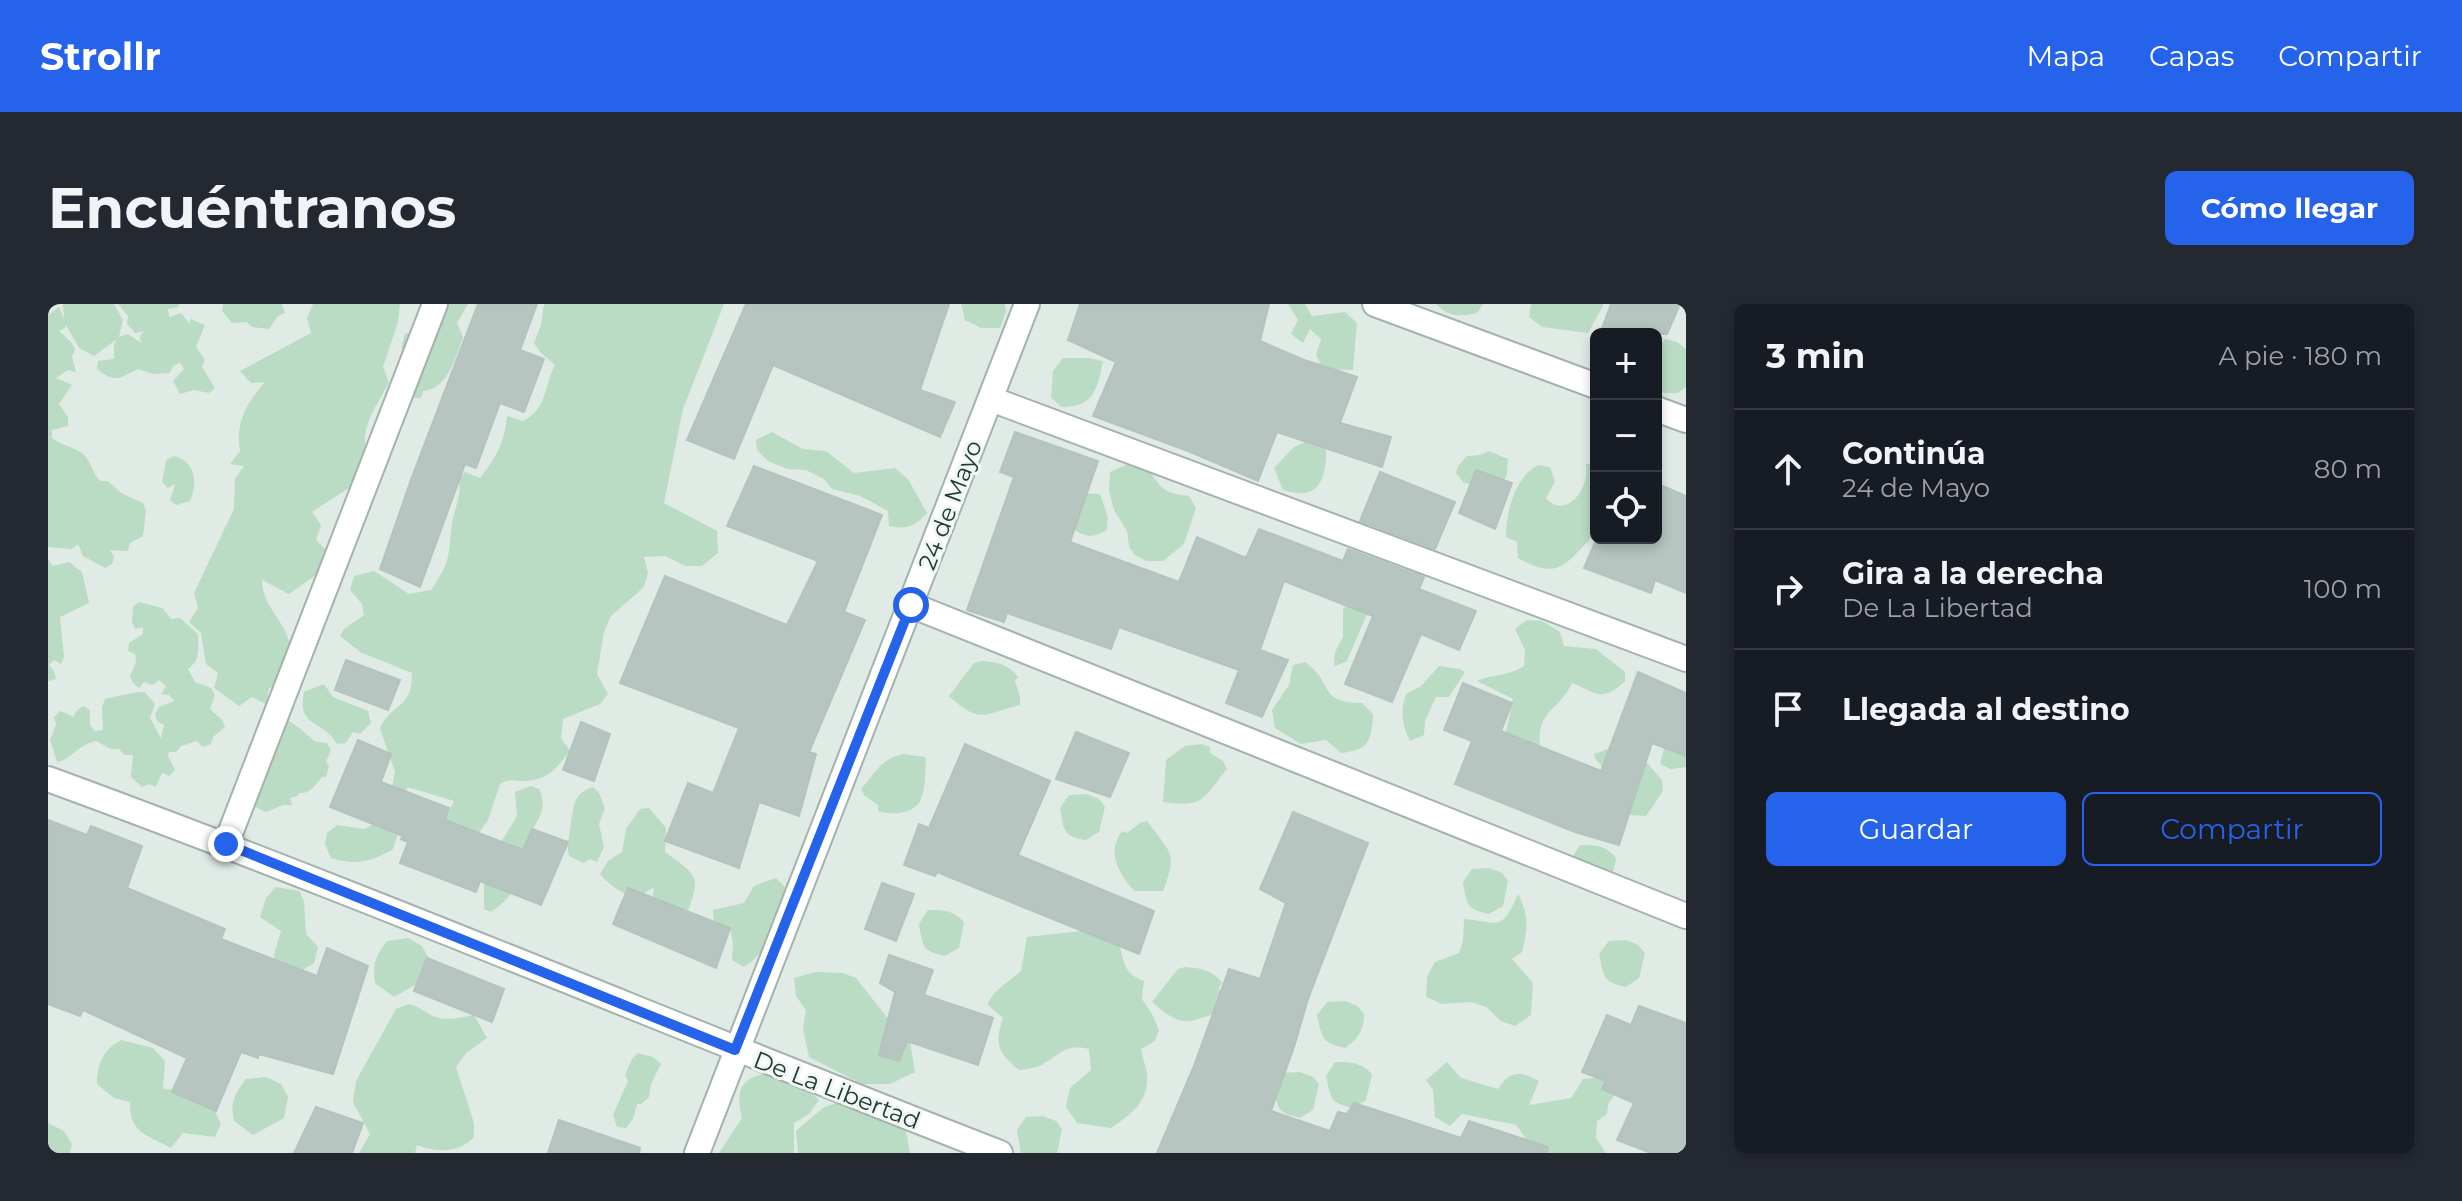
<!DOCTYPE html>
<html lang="es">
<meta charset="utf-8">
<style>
body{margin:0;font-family:Montserrat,sans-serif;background:#242831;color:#f1f3f6}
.controls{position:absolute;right:24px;top:24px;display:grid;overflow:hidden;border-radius:12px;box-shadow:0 4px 12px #0003}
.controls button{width:72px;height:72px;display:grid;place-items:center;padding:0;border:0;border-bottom:2px solid #363941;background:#171b24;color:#f1f3f6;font:40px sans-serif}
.stop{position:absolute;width:24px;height:24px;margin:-18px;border:6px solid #2563eb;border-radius:50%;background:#fff}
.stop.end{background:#2563eb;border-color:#fff;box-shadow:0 2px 8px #0008}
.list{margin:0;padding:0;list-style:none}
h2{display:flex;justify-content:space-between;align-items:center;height:104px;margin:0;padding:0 32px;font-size:34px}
h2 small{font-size:26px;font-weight:400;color:#9ea1a6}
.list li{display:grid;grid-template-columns:52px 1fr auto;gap:24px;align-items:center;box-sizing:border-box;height:120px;padding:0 32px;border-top:2px solid #363941}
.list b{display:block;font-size:30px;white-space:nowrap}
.list p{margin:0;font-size:26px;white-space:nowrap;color:#9ea1a6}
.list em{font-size:26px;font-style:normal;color:#9ea1a6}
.actions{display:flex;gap:16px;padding:24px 32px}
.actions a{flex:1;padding:18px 0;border:2px solid #2563eb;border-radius:12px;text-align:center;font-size:28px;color:#2563eb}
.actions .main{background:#2563eb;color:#fff}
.icon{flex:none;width:44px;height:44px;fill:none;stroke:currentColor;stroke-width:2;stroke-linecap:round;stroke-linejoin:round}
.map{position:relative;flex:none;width:1638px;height:849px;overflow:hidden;border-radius:12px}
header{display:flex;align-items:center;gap:48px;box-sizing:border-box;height:112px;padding:0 40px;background:#2563eb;color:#fff}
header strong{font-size:38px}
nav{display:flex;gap:44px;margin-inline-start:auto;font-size:28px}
.intro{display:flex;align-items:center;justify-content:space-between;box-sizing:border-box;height:192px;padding:0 48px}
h1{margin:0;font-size:56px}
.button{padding:20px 36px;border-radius:12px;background:#2563eb;color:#fff;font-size:28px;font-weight:700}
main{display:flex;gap:48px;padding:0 48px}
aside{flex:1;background:#171b24;border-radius:12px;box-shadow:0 4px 12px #0003}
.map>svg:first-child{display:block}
.green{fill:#badbc4}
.building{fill:#b6c5bf;stroke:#b3c4bd;stroke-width:2}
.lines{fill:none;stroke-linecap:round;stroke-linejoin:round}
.street-casing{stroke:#a4b2ad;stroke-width:28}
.street{stroke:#fff;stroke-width:24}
.route{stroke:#2563eb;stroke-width:10}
.labels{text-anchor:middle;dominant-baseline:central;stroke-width:6;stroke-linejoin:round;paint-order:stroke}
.street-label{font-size:24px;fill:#223a34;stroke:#f1f7f4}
</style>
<header>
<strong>Strollr</strong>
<nav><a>Mapa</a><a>Capas</a><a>Compartir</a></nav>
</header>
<div class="intro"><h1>Encuéntranos</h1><a class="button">Cómo llegar</a></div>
<main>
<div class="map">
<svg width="1638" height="849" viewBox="0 0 1638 849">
<rect width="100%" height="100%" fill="#e1ebe6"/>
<g class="green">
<path d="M15,0H66L75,16L71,33L80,30L93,39L92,32L96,27L87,29L79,20L80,12L70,0H131V3L120,5L121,13L133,9L142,20V15L157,21L148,43L157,56L154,63L167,84L161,89L146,86L132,90L125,77L136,65L132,59L125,62L122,69L105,70L90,65C70,75 67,79 49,65L50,57L66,55V40L69,35L46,52L31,44L18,21L17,24L11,27L23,38L27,45L24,53L28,68L20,66L8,74L24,81L11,100L20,113V122L4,126V134C13,141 25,143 34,149C43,156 44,169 52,177H60L73,189L95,199L98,207L95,232L82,239L80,247L62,246L66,253L64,260L57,264L35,252L30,240L24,245L0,243V11L11,3L16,15Z"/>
<path d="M175,0H234L237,9L230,12L221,25L204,23L199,18L184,19L174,7Z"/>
<path d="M265,0H352L350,18L335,63L341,78C333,95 316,117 317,137C318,154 324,163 319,180L304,182L264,208L273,221L268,236L280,248L279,263L241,290L214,276C214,305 241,318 243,348C244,358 238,371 236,381L221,384L218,400L204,393L191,402L166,384L170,369L158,360L153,329L141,318L150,304L146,289L186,205L187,175L196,162L182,160L192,147C187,118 199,99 217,78L203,79L192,67L263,29L259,14Z"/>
<path d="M381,0H420L409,19L415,33C408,53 399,86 375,87L373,94H365L353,84L364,55L353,44L357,29L365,30Z"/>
<path d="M496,0H676L635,105L616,199L669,227L670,249L654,262H638L617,252L596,253L600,269L596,283L563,312L556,328L549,370L560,390L552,400L515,415L513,434L522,447C507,466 498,478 472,477C463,476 460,475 452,480L440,516L421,543L395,520L406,497L359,483L355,513L345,545C323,558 307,562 283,554L277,540L279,529L289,521L317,525L332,516L342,493L347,468L332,424C344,398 365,405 364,369L312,348L292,332L296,325L316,311L314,300L302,286L306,272L326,267L361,290L383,286C403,257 400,253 404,220C407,202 413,195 411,175L417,168L432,174C448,154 457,137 459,112L475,117C500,104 495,84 507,61L493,49L486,39L493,21Z"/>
<path d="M913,0H957L958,7L952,24H933L917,16Z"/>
<path d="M1240,0H1257L1264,12L1297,8L1309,19L1305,66L1275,65L1268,51L1273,35L1262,25L1255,39L1243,30L1250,16Z"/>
<path d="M1388,0H1435L1429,9C1413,13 1400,13 1388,0Z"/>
<path d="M1483,0H1555V2L1540,29L1494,23L1481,13Z"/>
<path d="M1617,35L1629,38L1638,45V83L1630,89H1616L1608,85V45Z"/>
<path d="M1015,54H1040L1055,57C1049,86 1046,103 1013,103L1003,93L1005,67Z"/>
<path d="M724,128L755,145L778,147L806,169L847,164L860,175L879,209C867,222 859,226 841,222L840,207L812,192L784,185L776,175L758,166L740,165L720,157L709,146L708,136Z"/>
<path d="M1269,133C1271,137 1274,140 1277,143C1279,148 1278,156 1277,162C1273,189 1259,193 1235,186L1226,164L1246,143Z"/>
<path d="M1441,147L1460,155L1459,171L1456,176L1433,182L1416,179L1408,169L1410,162L1419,152L1432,151Z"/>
<path d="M126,152C148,158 150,179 142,197L128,201L122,196L127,180L120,184L114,178L118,156Z"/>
<path d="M1082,159L1100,163C1112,185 1116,189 1141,192L1148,204L1136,240L1115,257H1098L1087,251L1081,243L1079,227L1066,206L1061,187L1062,168Z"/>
<path d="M1538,160H1548V233L1543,234C1516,262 1510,276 1470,254L1469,238L1458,233C1458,207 1467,173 1490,161L1502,163L1507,178L1498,194C1512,211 1530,197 1536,180C1539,174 1538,166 1538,160Z"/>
<path d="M1030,189L1052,190L1060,213L1059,226C1044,235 1035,233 1022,222Z"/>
<path d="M0,255L5,262L21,258L34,268L41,299L12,313L16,353L13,360L6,356L1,361L6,367L8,375L0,377Z"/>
<path d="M1329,292C1316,313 1309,336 1298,358L1286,362L1287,348L1295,333V305L1306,294Z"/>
<path d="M91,298L114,304L123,315L132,314L150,330C150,345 153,356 140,365L147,378L163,384L167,391L162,405L174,416L177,423L165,433L163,440L155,443L149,437L133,442L128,448H121L120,452L127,466L121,472L114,469L108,483L101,480L94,483L83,473L85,451H76L71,445H63L48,437C27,442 25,455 9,458L2,436L8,421L6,413L12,407L26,413L28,407L35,402L42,406V421L47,427L55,426L54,403L57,395C72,392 82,388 97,388L107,400L102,414L113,434L116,421L109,417L107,410L111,403L126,397L121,391L113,390L118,382L111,376L105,381L96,378L91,384L85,379L82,372L88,358L87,350L80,347L81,339L95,330V323L87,325L84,318L85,303Z"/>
<path d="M1479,316L1494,317L1512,328L1516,342L1548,345L1577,368V377C1554,399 1549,389 1524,379C1510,409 1489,404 1492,443L1455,441L1465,395L1429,377C1445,370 1462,372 1476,362L1477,346L1467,325Z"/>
<path d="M933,357C948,358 961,360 970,373L967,377L972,393V401C935,410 933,421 901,392L926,359Z"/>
<path d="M1257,358C1287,379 1269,399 1314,399L1325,410C1324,438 1320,446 1293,449L1278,436L1253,440L1227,424L1224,406L1241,381L1245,361Z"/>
<path d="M1391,362L1412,365L1417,368L1401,393H1388L1377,417L1376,431L1362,437C1354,420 1352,408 1358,390L1373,382Z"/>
<path d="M276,380L285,393L320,407L323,419L312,430L305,428L298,439L289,440C274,414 249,425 256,388Z"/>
<path d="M231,412C239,414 260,430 266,437L279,439L283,446L278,458L281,461L278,473H274C267,481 263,490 251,489L249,492L242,494L244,501H235L218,508L203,501V450L200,443L201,440H208L214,434L208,424L222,414Z"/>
<path d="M1638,428V463L1623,465L1612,460L1618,437Z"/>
<path d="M1154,440L1162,443V449L1175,457L1179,465C1154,494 1158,504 1115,498L1118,456L1137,442Z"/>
<path d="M1563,444L1598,458L1614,476L1615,487L1598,512L1582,511L1580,489L1548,456L1546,450Z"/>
<path d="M855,450L878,453C877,465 878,480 874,492C870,510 844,512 830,507V501L817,492L813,485C829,467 832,456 855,450Z"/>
<path d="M483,482L491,485C502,508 486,518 479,538C476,548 477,559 474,569C469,586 457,599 443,608L436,605V566L469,512L467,488Z"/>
<path d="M545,483L551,489L557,504L551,520L556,543L549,558L542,555L535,559L521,552C518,543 521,536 522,526C526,507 522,490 545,483Z"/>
<path d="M1038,490L1051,495L1057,503L1051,528L1038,536C1014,532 1016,526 1012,504L1021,491Z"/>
<path d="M601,504L618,524L617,548C654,575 652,573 637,616L604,598L606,583C601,586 594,592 587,592C576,592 559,579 552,570L560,557L574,548L578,525L592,505Z"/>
<path d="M1099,517C1121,548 1131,547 1115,587H1086C1071,569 1058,549 1074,527L1079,529L1092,519Z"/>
<path d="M1532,541C1548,541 1558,541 1568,554L1563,579L1550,587C1526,583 1528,577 1523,555Z"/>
<path d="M1441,564L1454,569L1460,577L1455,602L1441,610C1417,605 1419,600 1415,578L1424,565Z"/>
<path d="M728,574L737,583C736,609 720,649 696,663L684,656L685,639L682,624L666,618L665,606L696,599L706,582Z"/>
<path d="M228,583L251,587L256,597L258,630L270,643L266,659L253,667L228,664L226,651L233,627L212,613L218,594Z"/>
<path d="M1470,590C1481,611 1480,626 1474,648L1464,655L1485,679L1483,711L1467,722L1453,717L1438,703L1423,698L1394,700L1378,693L1379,673L1387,658L1411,649L1415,636L1416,615C1451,618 1453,629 1470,590Z"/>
<path d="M880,606C896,606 905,606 916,618L911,644L897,652C873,647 875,642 871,620Z"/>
<path d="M1033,627L1050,629L1071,637C1075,657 1076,670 1096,677L1094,695L1104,710L1111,726L1107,737L1093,745C1094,754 1099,763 1099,772C1101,798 1082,811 1063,824L1029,819L1018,803L1022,784L1043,766L1041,745C1015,739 1012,752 991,762C985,765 977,765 971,766C950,749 946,740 955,714L939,700L947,688L973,667L979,633Z"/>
<path d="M360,634L374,642L381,655L376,676L346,693L327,679C324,660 328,652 339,637Z"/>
<path d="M1578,636L1590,641L1597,649L1591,674L1578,683C1554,678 1556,672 1551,650L1561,637Z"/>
<path d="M1137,663C1152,664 1165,666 1174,679L1171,684L1177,699L1176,707C1139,717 1137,727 1104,698L1130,665Z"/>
<path d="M767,668L795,669L808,674L845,721L861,732L867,768L842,780H814L761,753L755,725L758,706L748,692L746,674Z"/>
<path d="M1297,697L1309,702L1316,710C1316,727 1310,735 1297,744C1273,739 1274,733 1269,711L1279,698Z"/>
<path d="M361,700C373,703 376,708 385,712C398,718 414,713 426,711L439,734L418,749L408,763L426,819V833C412,849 388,849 369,841L367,849H311L322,830L305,798L308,777L348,705Z"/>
<path d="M73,736L105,744L117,757L115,785C152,787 157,783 173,820L167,833L135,829L123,844C99,831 81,829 82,798L66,794L49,780C49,760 55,746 73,736Z"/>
<path d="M590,749L605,753L613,760L603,780L601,793L593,800H589L585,815L578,824L569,823L565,811L580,777L577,771L584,755Z"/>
<path d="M1287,758C1303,758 1313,758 1324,770L1318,796L1305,804C1281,799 1283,794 1278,772Z"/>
<path d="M1399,758L1413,774L1450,785C1462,766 1472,767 1491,777L1481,801L1523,794L1535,775L1546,774L1557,760L1573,783L1560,800L1559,810L1549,817L1548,834L1558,849H1476L1481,839L1468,821L1414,810L1402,822L1387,813L1385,786L1378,776Z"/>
<path d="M1252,768L1265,773L1271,780L1265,806L1252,814C1228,809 1230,804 1226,782L1235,769Z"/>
<path d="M722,769L752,779L771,796L761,810L746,819V849H671L694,814C687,786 693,773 722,769Z"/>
<path d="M218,773L233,780L240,793L236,814L205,831L186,817C182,798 186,790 198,775Z"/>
<path d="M799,796L856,817L862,849H750L748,827L776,803Z"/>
<path d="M995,812L1008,817L1014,825L1009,849H973L969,826L978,813Z"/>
<path d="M0,819L16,827L24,840L22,849H0Z"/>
</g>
<g class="building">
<path d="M430,0H489L472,46L496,55L476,108L452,99L428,164L417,160L372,283L332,265L364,173Z"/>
<path d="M698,0H901L872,86L907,98L892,133L725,61L686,155L639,136Z"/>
<path d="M1032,0H1221L1212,37L1256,56L1309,73L1292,119L1343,133L1334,163L1229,128L1210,177L1140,147L1045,112L1068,58L1020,36Z"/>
<path d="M1563,0H1632L1619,30H1552Z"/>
<path d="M967,128L1050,157L1022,238L1131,278L1149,233L1198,254L1211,225L1295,257L1300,245L1376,273L1371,285L1428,307L1411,346L1373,330L1344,398L1297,380L1325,312L1236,277L1212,346L1240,356L1214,413L1178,399L1191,366L1071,323L1063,345L959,309L956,318L919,306L966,173L952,168Z"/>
<path d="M706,162L834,211L796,308L817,316L761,448L768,450L751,512L711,498L691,564L617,537L640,479L665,489L691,424L572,379L617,272L739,321L770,257L679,222Z"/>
<path d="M1428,166L1464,179L1447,225L1411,209Z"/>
<path d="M1332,168L1407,198L1387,245L1312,217Z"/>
<path d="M1608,179L1638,192V289L1607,276L1603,289L1536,264L1549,234H1608Z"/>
<path d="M298,356L352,376L340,406L287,386Z"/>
<path d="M1590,368L1638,389V452L1604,439L1571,541L1527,528L1407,480L1424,437L1396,426L1415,379L1464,399L1453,427L1553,467Z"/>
<path d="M533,418L562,430L546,477L515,466Z"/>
<path d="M1028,428L1081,449L1062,493L1008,475Z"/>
<path d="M310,436L343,450L333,478L401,504L397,516L475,546L484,525L520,538L493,601L432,577L428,588L352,559L360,538L353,535L355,532L282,503Z"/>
<path d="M917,440L1002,477L970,551L1106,607L1091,650L889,568L887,572L856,561L871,520L881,524Z"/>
<path d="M1245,508L1320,539L1260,695L1246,743L1223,807L1282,827L1290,808L1299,810L1306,799L1413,834L1421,817L1500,843L1499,849H1109L1146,762L1181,665L1212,675L1238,599L1212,585Z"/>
<path d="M0,516L39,531L43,522L94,542L79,584L177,625L173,635L269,672L279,644L320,662L285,770L211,750L210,754L193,748L168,807L124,788L139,754L35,706L32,712L0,700Z"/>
<path d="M834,579L866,590L848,637L817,625Z"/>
<path d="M580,584L682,624L668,664L565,620Z"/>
<path d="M841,651L885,666L876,691L945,714L930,761L859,737L851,757L831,751L847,688L832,679Z"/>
<path d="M379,654L456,685L444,718L366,687Z"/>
<path d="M1591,702L1638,719V849H1603L1569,836L1586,799L1554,785L1558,777L1534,768L1559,711L1583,721Z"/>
<path d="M268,803L315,819L304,849H246Z"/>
<path d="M511,816L592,844L591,849H500Z"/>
</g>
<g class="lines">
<g class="street-casing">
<g id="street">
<path d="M1327,0L1548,82"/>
<path d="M943,95L1638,355"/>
<path d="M1608,105L1638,116"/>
<path d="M863,301L1638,612"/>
<path d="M0,475C320,592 635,726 952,849"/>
<path d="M178,540L387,0"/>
<path d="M649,849L979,0"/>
</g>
</g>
<use href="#street" class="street"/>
</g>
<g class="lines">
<path class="route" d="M178,540L687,746L863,301"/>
</g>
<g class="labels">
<g class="street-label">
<text transform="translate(902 201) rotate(-69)">24 de Mayo</text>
<text transform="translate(789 786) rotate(21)">De La Libertad</text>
</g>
</g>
</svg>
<div class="controls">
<button>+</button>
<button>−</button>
<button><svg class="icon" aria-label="locate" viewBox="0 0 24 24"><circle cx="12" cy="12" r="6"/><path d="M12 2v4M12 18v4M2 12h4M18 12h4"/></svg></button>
</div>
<div class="stop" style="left:863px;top:301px"></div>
<div class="stop end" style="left:178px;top:540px"></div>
</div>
<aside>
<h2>3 min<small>A pie · 180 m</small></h2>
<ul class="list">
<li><svg class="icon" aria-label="ahead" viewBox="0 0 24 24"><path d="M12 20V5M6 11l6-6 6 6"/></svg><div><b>Continúa</b><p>24 de Mayo</p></div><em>80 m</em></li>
<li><svg class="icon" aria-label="right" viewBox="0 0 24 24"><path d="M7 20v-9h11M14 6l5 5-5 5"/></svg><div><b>Gira a la derecha</b><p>De La Libertad</p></div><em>100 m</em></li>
<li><svg class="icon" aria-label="arrive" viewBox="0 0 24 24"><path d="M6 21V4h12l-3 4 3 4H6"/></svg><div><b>Llegada al destino</b></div></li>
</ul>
<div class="actions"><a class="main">Guardar</a><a>Compartir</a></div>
</aside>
</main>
